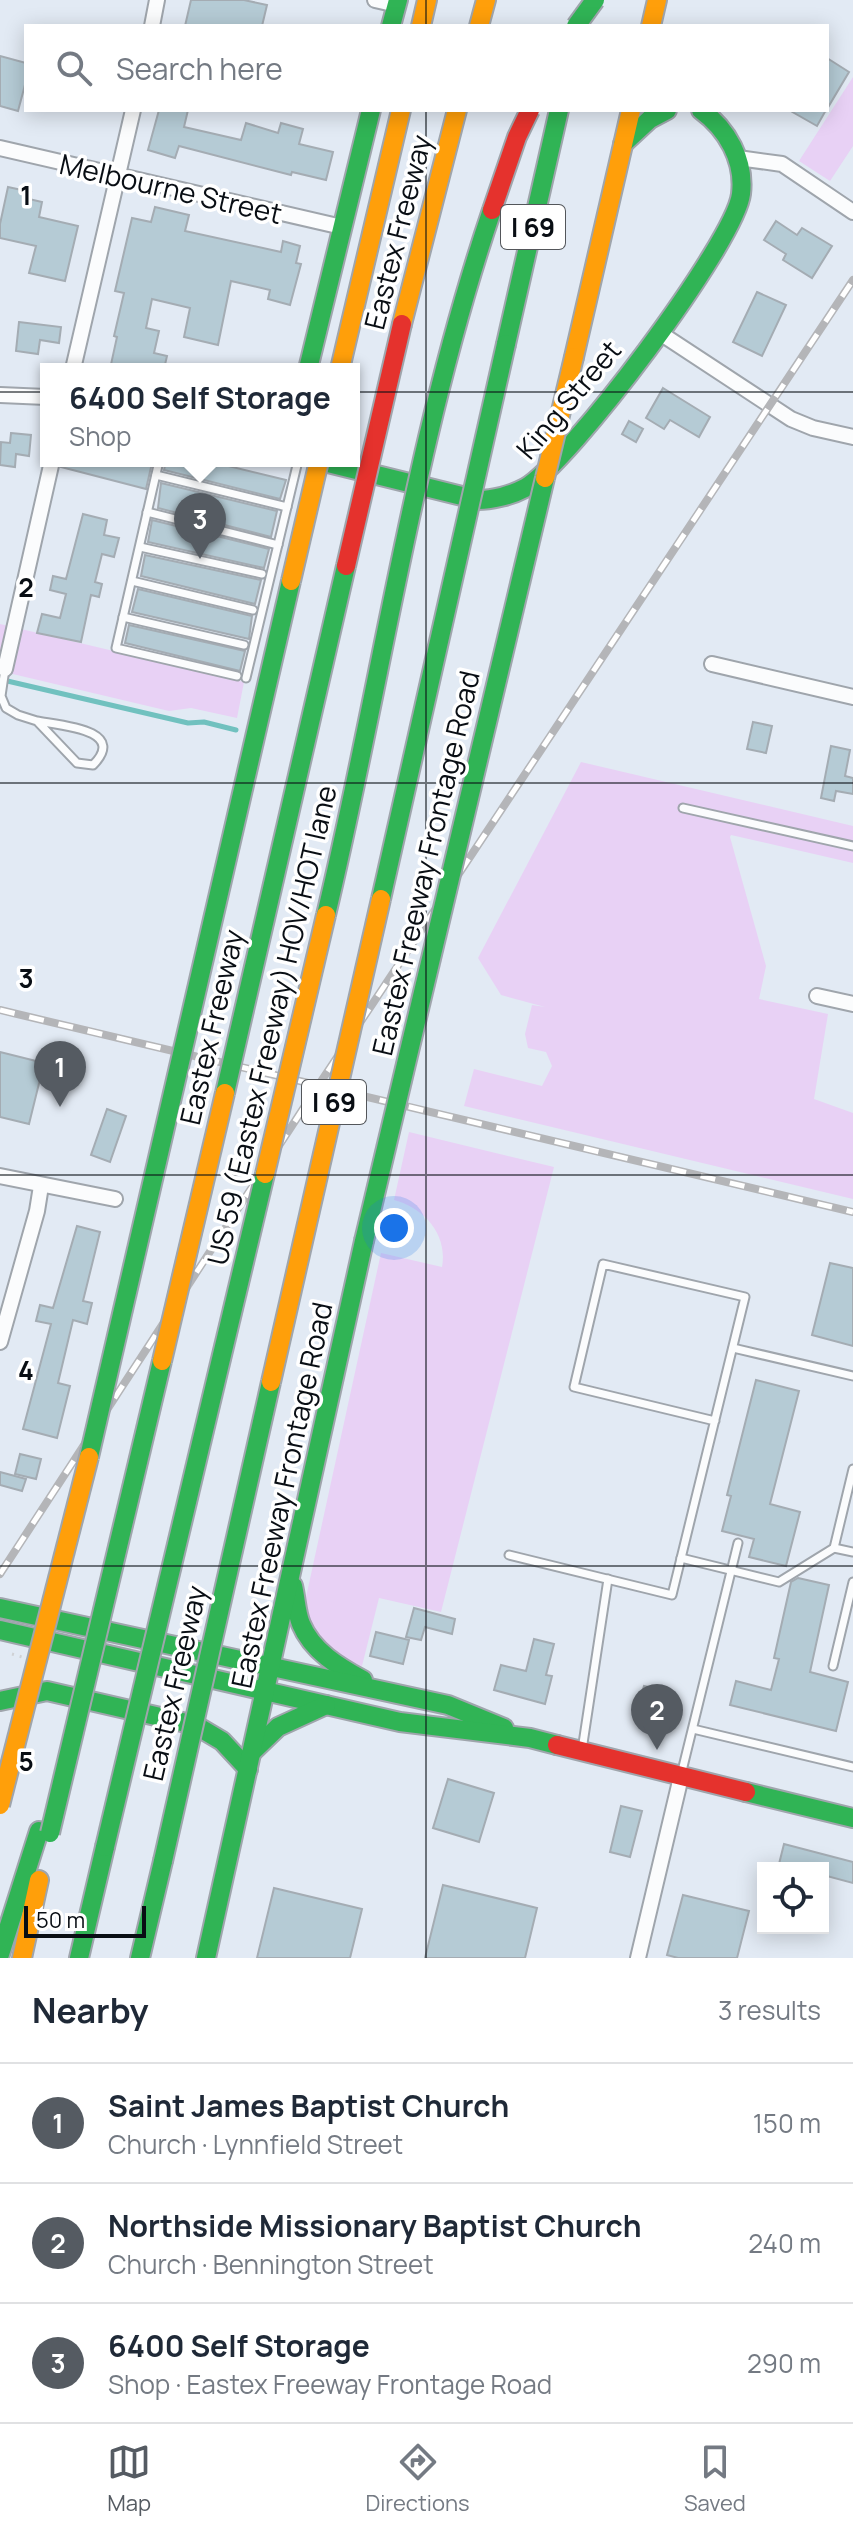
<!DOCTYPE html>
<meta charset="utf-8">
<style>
body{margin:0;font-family:Manrope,sans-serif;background:#f2f2f3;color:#1f2937}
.controls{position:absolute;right:24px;bottom:24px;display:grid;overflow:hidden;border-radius:0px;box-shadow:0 4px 20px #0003}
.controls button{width:72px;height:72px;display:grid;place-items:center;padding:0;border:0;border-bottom:2px solid #e0e1e3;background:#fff;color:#1f2937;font:40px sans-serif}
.scale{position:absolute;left:24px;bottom:20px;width:122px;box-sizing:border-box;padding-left:8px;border:4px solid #090e14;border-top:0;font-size:22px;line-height:28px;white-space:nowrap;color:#090e14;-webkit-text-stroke:6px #fff;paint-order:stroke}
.you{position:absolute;left:394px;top:1228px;width:28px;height:28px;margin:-20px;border:6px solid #fff;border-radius:50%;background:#1a73e8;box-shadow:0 0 0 12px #1a73e833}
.badge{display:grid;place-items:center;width:52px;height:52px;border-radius:50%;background:#555b62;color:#fff;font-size:26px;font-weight:700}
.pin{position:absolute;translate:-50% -66px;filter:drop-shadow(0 2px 4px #0008)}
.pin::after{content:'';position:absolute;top:42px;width:28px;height:24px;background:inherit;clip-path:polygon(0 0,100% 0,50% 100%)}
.popup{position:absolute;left:40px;top:363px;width:320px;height:104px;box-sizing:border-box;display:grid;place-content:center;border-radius:0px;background:#fff;filter:drop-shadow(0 2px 6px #0005);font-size:26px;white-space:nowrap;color:#747a83}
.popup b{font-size:30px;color:#1f2937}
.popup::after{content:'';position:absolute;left:50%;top:100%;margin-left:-16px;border:16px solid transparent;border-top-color:#fff}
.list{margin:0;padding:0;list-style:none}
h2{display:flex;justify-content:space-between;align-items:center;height:104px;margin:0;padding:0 32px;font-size:34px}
h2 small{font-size:26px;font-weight:400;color:#747a83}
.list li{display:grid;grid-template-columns:52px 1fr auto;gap:24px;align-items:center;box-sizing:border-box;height:120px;padding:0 32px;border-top:2px solid #e0e1e3}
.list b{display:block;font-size:30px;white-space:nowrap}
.list p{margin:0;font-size:26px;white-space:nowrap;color:#747a83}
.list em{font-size:26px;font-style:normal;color:#747a83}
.icon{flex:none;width:44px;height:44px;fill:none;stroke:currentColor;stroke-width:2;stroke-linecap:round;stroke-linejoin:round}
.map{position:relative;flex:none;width:853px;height:1958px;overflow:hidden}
.search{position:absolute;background:#fff;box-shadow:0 4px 20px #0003;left:24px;right:24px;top:24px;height:88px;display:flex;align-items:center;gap:20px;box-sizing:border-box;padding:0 28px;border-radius:0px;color:#747a83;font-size:30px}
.sheet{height:464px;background:#fff}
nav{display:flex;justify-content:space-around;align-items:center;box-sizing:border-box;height:112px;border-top:2px solid #e0e1e3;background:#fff;font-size:22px;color:#747a83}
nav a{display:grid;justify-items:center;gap:4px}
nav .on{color:#555b62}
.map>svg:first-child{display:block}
.green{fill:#e8d1f5}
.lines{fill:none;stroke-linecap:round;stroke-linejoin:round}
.stream{stroke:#71c1bf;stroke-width:5}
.building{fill:#b5cbd5;stroke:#a4acb3;stroke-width:2}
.lane-casing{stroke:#9fa5ac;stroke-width:11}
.street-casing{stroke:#9fa5ac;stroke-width:18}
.fast-casing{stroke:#9fa5ac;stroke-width:22}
.slow-casing{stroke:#9fa5ac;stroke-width:22}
.jam-casing{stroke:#9fa5ac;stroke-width:22}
.path{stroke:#cfd1d4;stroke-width:3;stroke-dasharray:2 6;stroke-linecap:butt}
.lane{stroke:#fbfcfd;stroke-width:7}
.street{stroke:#fbfcfd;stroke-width:14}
.fast{stroke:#30b455;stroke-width:18}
.slow{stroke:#ff9f0a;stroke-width:18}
.jam{stroke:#e5322d;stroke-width:18}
.rail-casing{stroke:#b4b5b8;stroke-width:8}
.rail{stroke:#fff;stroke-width:5;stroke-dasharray:15;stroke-linecap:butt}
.fast-bridge-casing{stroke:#9fa5ac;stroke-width:22;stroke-linecap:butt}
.slow-bridge-casing{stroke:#9fa5ac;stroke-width:22;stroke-linecap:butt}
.jam-bridge-casing{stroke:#9fa5ac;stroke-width:22;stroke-linecap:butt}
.fast-bridge{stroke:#30b455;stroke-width:18}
.slow-bridge{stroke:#ff9f0a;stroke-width:18}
.jam-bridge{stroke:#e5322d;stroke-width:18}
.grid{fill:none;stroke:#090e14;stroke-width:2;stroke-opacity:0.55}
.labels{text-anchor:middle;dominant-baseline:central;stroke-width:7;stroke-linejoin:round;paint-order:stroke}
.shield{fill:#fff;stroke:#53565a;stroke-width:2}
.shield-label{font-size:26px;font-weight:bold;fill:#090e14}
.street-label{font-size:28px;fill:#090e14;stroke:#fff}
.grid-label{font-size:26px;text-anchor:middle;font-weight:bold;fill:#090e14;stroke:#fff;stroke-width:7;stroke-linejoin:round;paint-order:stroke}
</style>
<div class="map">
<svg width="853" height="1958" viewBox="0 0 853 1958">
<rect width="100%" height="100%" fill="#e2eaf4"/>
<g class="green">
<path d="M853,77V146L830,181L799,161Z"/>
<path d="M0,624L244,682L237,718L191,708L169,711L0,671Z"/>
<path d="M581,762L853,826V863L731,835L730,837L766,966L759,999L828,1014L814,1099L853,1113V1199L464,1106L474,1069L542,1086L552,1066L546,1052L528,1048L525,1034L532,1005L545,1007L501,995L478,958Z"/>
<path d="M409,1132L554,1167L441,1612L379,1598L362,1666C331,1658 319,1636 303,1611L381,1253L442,1267C448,1234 424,1208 394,1200Z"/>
</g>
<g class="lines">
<path class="stream" d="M3,680L188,723L204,722L236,730"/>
</g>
<g class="building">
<path d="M191,0H244L267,5L262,26H185Z"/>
<path d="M0,56L26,63V81L18,111L0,106Z"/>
<path d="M827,58L849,72L827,109Z"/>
<path d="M159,110H188L184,127L241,140L246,123L278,133L281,123L303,129L299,144L333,152L326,180L292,172L291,175L179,146L175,158L148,150Z"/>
<path d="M789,110H826L817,126Z"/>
<path d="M8,187L31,192L29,199L42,202L39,217L78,226L65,281L29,273L36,246L0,238V224Z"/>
<path d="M155,207L189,215L185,231L281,252L283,241L300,246L296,263L301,264L290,305L268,299L270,290L231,281L218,345L184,337L190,308L152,299L146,328L159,331L154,353L167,356L164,369H110L117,337L114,336L124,293L115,291L132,218L151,222Z"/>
<path d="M776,221L797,235L802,228L832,246L812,278L783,260L786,254L764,240Z"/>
<path d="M757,292L786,305L762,356L733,342Z"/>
<path d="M19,322L61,327L59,343L40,340L38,354L16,351Z"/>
<path d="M663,388L710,417L699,437L670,420L664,429L646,418Z"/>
<path d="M629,421L643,429L636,442L622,434Z"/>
<path d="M11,433L31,435L29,456L16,454L15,467L0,465L1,442L10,443Z"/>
<path d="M62,461H145L152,463L146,489L61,467Z"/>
<path d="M166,461H208L286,480L280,499L164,470Z"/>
<path d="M161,483L277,511L271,537L158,508Z"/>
<path d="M83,514L107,520L104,535L119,538L114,557L102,554L95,582L102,584L99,597L91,595L81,642L37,633L42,614L60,618L66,594L50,590L53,576L66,579Z"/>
<path d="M152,520L269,549L264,568L148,542Z"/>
<path d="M145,555L261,580L255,604L141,576Z"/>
<path d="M138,589L252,616L249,639L132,612Z"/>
<path d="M129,625L245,651L240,671L125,643Z"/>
<path d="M753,722L772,726L766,753L747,749Z"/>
<path d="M831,746L850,750L845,776L853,778V794L836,791L834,801L821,798Z"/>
<path d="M0,1052L44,1063L29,1124L0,1117Z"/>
<path d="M107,1109L126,1116L110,1162L91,1155Z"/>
<path d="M77,1226L100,1232L83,1301L92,1303L87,1324L73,1320L58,1383L70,1386L57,1438L23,1429L51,1324L36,1321L40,1305L53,1308Z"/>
<path d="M830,1263L853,1268V1346L812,1335Z"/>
<path d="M756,1380L799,1391L770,1504L800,1512L786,1566L749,1557L754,1539L722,1531L731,1496L727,1495Z"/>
<path d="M20,1454L41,1459L36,1479L15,1474Z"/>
<path d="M0,1472L26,1479L22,1491L0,1485Z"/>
<path d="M798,1578L829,1585L810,1672L848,1682L836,1731L730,1705L736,1681L771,1690L779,1659L774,1658L791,1582Z"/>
<path d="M414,1608L455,1619L452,1634L425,1627L421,1640L406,1637Z"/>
<path d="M376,1632L409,1640L403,1664L370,1656Z"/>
<path d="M534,1639L554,1644L546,1675L552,1676L545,1704L494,1690L501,1665L526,1671Z"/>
<path d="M644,1686L673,1693L663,1732L644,1728L650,1702L640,1700Z"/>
<path d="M448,1779L494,1793L479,1842L433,1828Z"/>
<path d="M621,1806L642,1811L630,1857L610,1852Z"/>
<path d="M784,1844L853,1862V1883L823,1875V1868H778Z"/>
<path d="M443,1885L537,1908L525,1958H425Z"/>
<path d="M274,1888L362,1909L350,1958H257Z"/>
<path d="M683,1895L749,1911L737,1958H678L667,1955Z"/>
</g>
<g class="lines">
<g class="lane-casing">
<g id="lane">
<path d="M159,461L116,648L237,676"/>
<path d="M156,475L287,507"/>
<path d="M147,512L278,545"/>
<path d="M140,547L262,574"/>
<path d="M132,581L253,610"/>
<path d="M123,617L244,645"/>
<path d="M5,669L1,696L6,708L18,715L37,721L77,763L93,765C129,729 57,725 37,721"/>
<path d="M246,678L298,461"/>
<path d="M683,808L853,846"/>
<path d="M733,1348L853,1376"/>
<path d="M834,1548L853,1552"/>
<path d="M509,1555L672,1595L745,1297L603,1264L574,1387L715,1421"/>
<path d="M681,1558L779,1582L834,1548L853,1469"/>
<path d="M833,1666L853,1582"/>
<path d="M693,1729L853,1767"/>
<path d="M582,1750L608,1579"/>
<path d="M681,1775L738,1543"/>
</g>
</g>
<g class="street-casing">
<g id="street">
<path d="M375,0L397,5"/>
<path d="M152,26L157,0"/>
<path d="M0,148L342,227"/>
<path d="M738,158L782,164L853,212"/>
<path d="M660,333L791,419L813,428L853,437"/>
<path d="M73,369L133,110"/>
<path d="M0,395L46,397"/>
<path d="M712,664L853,697"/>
<path d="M5,669L52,461"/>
<path d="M817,996L853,1004"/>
<path d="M0,1176L115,1199"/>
<path d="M0,1342L37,1211L41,1186"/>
<path d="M638,1958L681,1777"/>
</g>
</g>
<g class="fast-casing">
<g id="fast">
<path d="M391,26L398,0"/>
<path d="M623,144L650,119L667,110"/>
<path d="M506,344L559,110"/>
<path d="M308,369L371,110"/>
<path d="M320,461L478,500C493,500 512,495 525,488C569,463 735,243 741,194C745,160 727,129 701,110"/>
<path d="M293,1586C296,1598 296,1612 301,1624C312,1651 339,1667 363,1680"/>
<path d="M0,1608L448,1705L504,1728"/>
<path d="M0,1630L400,1722L530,1738L557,1745"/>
<path d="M0,1701L47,1691L195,1725L222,1741L248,1769"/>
<path d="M252,1752L278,1727L326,1705"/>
<path d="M746,1792L853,1818"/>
<path d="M0,1954L39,1831"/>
<path d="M79,1958L105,1847"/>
<path d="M140,1958L163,1861"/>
<path d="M206,1958L364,1241"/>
</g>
</g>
<g class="slow-casing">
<g id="slow">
<path d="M421,26L427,0"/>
<path d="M479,26L486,0"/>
<path d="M651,26L657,0"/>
<path d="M402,324L457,110"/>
<path d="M574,357L631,110"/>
<path d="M340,369L401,110"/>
<path d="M22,1958L39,1880"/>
</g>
</g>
<g class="jam-casing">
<path id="jam" d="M557,1745L746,1792"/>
</g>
<path class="path" d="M12,1654L22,1657"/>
<use href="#lane" class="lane"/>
<use href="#street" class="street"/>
<use href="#fast" class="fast"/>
<use href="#slow" class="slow"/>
<use href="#jam" class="jam"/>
<g class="rail-casing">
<g id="rail">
<path d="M0,1010L853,1212"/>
<path d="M0,1574L312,1095L853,280"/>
</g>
</g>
<use href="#rail" class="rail"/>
<g class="fast-bridge-casing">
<g id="fast-bridge">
<path d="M576,26L595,0"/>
<path d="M381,899L506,344"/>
<path d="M326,915C382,681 414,439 492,210"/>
<path d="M225,1093L346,566"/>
<path d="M364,1241L545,478"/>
<path d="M89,1457L291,581"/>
<path d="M50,1833L162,1361"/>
<path d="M105,1847L265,1174"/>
<path d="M163,1861L271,1382"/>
</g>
</g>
<g class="slow-bridge-casing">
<g id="slow-bridge">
<path d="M545,478L574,357"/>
<path d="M291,581L319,461"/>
<path d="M265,1174L326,915"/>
<path d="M162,1361L225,1093"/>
<path d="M271,1382L381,899"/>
<path d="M0,1805L89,1457"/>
</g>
</g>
<g class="jam-bridge-casing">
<g id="jam-bridge">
<path d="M492,210L517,137L530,110"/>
<path d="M346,566L402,324"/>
</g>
</g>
<use href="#fast-bridge" class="fast-bridge"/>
<use href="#slow-bridge" class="slow-bridge"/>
<use href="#jam-bridge" class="jam-bridge"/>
</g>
<path class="grid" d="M426,0V26M426,110V1958M0,392H853M0,783H853M0,1175H853M0,1566H853"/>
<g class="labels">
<g class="shield">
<rect x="501" y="205" width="64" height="44" rx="6"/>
<rect x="302" y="1080" width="64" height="44" rx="6"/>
</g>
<g class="shield-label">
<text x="533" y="227">I 69</text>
<text x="334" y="1102">I 69</text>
</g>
<g class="street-label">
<text transform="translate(171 188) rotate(13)">Melbourne Street</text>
<text transform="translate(397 232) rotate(-76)">Eastex Freeway</text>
<text transform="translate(568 399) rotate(-50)">King Street</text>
<text transform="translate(425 863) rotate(-77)">Eastex Freeway Frontage Road</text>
<text transform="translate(271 1025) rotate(-77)">US 59 (Eastex Freeway) HOV/HOT lane</text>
<text transform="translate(211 1027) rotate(-77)">Eastex Freeway</text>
<text transform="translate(281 1495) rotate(-78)">Eastex Freeway Frontage Road</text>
<text transform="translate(174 1683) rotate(-77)">Eastex Freeway</text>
</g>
</g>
<g class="grid-label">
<text x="26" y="205">1</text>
<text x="26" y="597">2</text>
<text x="26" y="988">3</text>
<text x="26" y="1380">4</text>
<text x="26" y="1771">5</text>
</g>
</svg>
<div class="controls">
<button><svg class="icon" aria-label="locate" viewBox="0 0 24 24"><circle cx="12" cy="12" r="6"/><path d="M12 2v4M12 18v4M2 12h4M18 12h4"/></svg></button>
</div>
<div class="scale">50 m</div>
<div class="you"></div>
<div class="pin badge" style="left:60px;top:1107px">1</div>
<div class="pin badge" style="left:657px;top:1750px">2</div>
<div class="pin badge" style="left:200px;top:559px">3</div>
<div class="popup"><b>6400 Self Storage</b>Shop</div>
<div class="search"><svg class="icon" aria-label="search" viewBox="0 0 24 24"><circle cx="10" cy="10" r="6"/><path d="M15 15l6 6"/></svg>Search here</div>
</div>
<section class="sheet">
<h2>Nearby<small>3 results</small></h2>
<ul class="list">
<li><span class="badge">1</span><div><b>Saint James Baptist Church</b><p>Church · Lynnfield Street</p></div><em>150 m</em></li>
<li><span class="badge">2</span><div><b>Northside Missionary Baptist Church</b><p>Church · Bennington Street</p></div><em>240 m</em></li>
<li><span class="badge">3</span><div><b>6400 Self Storage</b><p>Shop · Eastex Freeway Frontage Road</p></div><em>290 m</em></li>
</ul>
</section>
<nav>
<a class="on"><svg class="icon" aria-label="map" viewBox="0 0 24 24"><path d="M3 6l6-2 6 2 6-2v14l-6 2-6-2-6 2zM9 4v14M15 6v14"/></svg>Map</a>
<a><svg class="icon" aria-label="directions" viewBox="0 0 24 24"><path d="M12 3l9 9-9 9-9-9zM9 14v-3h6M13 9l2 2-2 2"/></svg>Directions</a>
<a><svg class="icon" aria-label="saved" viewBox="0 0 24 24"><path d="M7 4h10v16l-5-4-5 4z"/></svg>Saved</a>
</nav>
